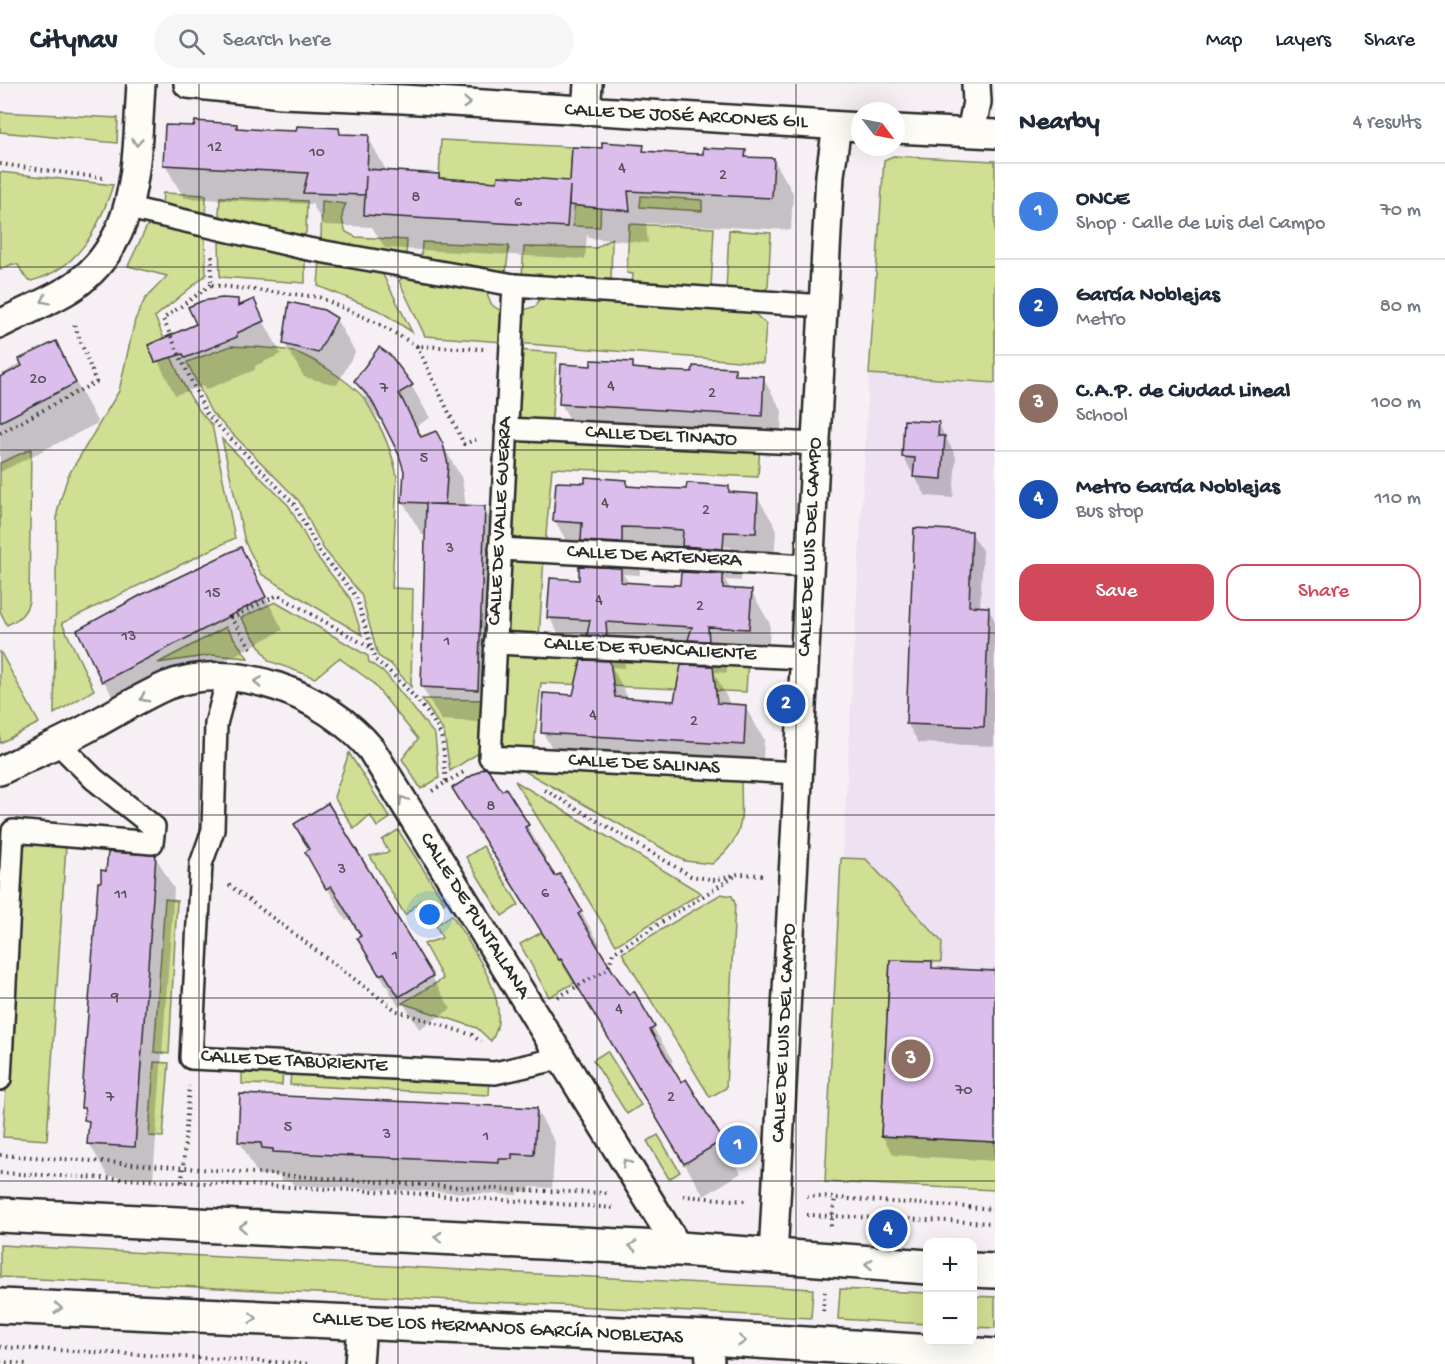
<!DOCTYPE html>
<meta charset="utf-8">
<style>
body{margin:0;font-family:"Gochi Hand",sans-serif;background:#f6f6f7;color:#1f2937}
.controls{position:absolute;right:18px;bottom:18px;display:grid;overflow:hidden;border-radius:12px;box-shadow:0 6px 24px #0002}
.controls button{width:54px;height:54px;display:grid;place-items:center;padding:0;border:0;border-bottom:2px solid #e0e1e3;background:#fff;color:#1f2937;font:30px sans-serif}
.compass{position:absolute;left:851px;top:18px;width:54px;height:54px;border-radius:50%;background:#fff;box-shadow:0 6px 24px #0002;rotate:122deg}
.you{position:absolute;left:430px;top:831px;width:21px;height:21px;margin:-15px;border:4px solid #fff;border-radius:50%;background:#1a73e8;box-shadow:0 0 0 9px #1a73e833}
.badge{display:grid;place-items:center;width:39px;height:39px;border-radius:50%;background:#d1495b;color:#fff;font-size:20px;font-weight:700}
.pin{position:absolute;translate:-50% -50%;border:3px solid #fff;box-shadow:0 2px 6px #0006}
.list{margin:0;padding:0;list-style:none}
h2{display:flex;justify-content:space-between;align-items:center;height:78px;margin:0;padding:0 24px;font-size:26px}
h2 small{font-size:20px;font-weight:400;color:#747a83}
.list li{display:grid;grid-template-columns:39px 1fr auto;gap:18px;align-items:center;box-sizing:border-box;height:96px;padding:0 24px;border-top:2px solid #e0e1e3}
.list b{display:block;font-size:22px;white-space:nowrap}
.list p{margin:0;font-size:20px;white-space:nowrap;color:#747a83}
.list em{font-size:20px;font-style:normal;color:#747a83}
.actions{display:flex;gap:12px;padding:18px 24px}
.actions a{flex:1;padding:14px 0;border:2px solid #d1495b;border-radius:18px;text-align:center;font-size:21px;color:#d1495b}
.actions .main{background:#d1495b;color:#fff}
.icon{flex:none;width:33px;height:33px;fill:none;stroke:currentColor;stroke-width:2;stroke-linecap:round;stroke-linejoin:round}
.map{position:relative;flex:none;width:995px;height:1280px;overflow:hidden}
header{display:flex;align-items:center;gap:36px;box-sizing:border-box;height:84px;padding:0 30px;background:#fff;border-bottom:2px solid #e0e1e3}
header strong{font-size:28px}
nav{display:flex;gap:33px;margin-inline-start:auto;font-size:21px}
.search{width:420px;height:54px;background:#f6f6f7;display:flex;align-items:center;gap:15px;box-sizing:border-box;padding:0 21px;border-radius:33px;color:#747a83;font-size:22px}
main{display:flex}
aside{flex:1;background:#fff}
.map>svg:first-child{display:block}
.built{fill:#eee1f2}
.green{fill:#d0df93;stroke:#7e855f;stroke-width:1.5}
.shadow{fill:#0003;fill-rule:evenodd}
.building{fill:#dbbeec;stroke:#2b2b2b;stroke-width:1.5}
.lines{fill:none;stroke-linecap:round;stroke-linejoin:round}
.pedestrian-casing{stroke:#2b2b2b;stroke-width:26}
.minor-casing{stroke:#2b2b2b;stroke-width:32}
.primary-casing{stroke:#2b2b2b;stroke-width:38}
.path{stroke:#2b2b2b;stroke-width:4;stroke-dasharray:1.5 4.5;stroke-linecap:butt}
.pedestrian{stroke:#fdfcf7;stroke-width:21}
.minor{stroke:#fdfcf7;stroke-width:27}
.primary{stroke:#fdfcf7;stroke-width:33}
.oneway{stroke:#9e9e9b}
.grid{fill:none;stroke:#2b2b2b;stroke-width:1.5;stroke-opacity:0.55}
.labels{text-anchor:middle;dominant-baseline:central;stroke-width:5;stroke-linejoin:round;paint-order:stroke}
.number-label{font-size:16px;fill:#57505b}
.street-label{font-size:20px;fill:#2b2b2b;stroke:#fdfcf7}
</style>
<header>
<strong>Citynav</strong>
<div class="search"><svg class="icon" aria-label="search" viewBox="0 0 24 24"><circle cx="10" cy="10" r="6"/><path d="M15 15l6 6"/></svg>Search here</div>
<nav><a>Map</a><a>Layers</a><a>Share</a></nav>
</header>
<main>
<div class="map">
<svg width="995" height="1280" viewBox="0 0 995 1280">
<rect width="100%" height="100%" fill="#f6f0f5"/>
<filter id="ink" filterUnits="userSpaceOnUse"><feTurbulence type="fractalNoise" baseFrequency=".0167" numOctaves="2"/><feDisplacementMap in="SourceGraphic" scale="12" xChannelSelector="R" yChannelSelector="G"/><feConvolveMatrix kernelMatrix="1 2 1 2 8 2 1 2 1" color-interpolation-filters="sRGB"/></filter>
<g filter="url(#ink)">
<path class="built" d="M869,290L995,299V1106L825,1098Z"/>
<g class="green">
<path d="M0,28L118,34L117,59L0,48Z"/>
<path d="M441,56L572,63L570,102L540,95L498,92L497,98L439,94Z"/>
<path d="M893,72L995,77V299L869,290L884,76Z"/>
<path d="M0,88L113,101C99,144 79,185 31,197L25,193L18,181L12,180L0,186Z"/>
<path d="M163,109L206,111V128L202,132L162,121Z"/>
<path d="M575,109L601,110L600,143L573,142Z"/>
<path d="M641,112L702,116V127L640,123Z"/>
<path d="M220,113L307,117L306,149L301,153L223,136L219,130Z"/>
<path d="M322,117L346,120C340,131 342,138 346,148L356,153L407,156L406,172L328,159L321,155Z"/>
<path d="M148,140L205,153L206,191L155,233C171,269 183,313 212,341L235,454L62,539L94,606L54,630L57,429L61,414L68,392L119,307L135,236L145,215L167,192L128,182Z"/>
<path d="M629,140L714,144L711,205L632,201L633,190L627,189Z"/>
<path d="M729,146L771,149L768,203L760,210L726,208Z"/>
<path d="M612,154L611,198L522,191L524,163L596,164Z"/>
<path d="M219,157L305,173V199L220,193Z"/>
<path d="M422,158L509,162L506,188L421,176Z"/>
<path d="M320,176L382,189L412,248L380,227L318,202Z"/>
<path d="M404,192L487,206C488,219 493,224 505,228L502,258L425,252L399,197Z"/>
<path d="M541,212L754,229L766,240L763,279L516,259L518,228L536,222Z"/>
<path d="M231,262C250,263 272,263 291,267C310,271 355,301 366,317C379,339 393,369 397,393L392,504L413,505L411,603L391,580L378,572L361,510L323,464L299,417L211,328L187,278Z"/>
<path d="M516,266L557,269L551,344L512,341Z"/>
<path d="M511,351L760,361L758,393L552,384L545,462L505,459Z"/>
<path d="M222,355L289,422L315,470L350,514L362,551L261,490L245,458Z"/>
<path d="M31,365L29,517C26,530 18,536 7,541L0,527V379Z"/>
<path d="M504,469L544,471L539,556L500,554Z"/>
<path d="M275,518L368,572L369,578L385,589L435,651L439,694L421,705L402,675L418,655L372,598L339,574L315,594L269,577L241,534Z"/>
<path d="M226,543L248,574L212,571L158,579Z"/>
<path d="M500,564L748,575L746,608L541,599L533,670L495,668Z"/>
<path d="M0,567L39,639L0,659Z"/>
<path d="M422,615L488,616L485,665L450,687L444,648Z"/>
<path d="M349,669L390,734L377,743L370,731L354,745L334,713Z"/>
<path d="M519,684L741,692C741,735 748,751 712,780L685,777Z"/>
<path d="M515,697L701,809L616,861Z"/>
<path d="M398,746L445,819L427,828L420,817L405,831L370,772L389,768L382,756Z"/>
<path d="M21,757L66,761L47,1056L3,1053Z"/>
<path d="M483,762L519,821L502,832L466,773Z"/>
<path d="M841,774L866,775L942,858L941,878L890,876L881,1052L995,1058V1106L825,1098Z"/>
<path d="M721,810L732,812L735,819L726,1004L710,1013L622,869Z"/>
<path d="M165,815L177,817L169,970L154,968Z"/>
<path d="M452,831C471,863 516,921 491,957L477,944L402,919L443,895L424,860L442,854L436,841Z"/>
<path d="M542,848L559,876L588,858L603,883L549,913L520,860Z"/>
<path d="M607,967L641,1021L627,1030L593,976Z"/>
<path d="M154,978L169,979L163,1053L149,1052Z"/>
<path d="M242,982L283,984L282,1001L242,1000Z"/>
<path d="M291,984L490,994L489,1011L290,1001Z"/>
<path d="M658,1051L680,1088L669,1095L647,1057Z"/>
<path d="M0,1161L813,1205L811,1234L0,1193Z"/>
<path d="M840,1205L927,1209V1240L838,1235Z"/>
<path d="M972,1212L995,1213V1244L973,1243Z"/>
</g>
<g class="shadow">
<path d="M236,41L239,46L298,49L339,46L342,51L368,53L387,88L438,91L441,96L499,100L571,98L603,66L643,62L646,69L704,72L745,68L749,75L774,76L793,109L791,146L646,139L648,159L589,154L587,150L585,175L385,164L372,143L324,141L312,120L184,114L165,81L196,44Z"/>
<path d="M237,216L240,223L253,217L281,270L255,282V286L205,306L203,302L175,311L150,261L198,241Z"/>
<path d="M336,235L355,268L337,301L304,293L285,260Z"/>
<path d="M55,259L98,339L0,388V291Z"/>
<path d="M632,280L636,286L694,290L734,286L738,293L763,294L782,327L780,364L580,353L561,320L592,284Z"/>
<path d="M356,297L411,301L430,334L417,342L422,354L436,349L462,395L466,423L484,424L503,457L496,639L441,636L422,603L426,451H422L403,418L405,387L401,370L386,342L375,330Z"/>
<path d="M938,339L956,373L953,414L926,412L903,373Z"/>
<path d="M626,397L630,403L688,407L728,403L732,410L757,412L776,444L774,482L742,480L741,497L725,496L731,506L751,507L770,540L768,577L726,576L727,589L714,588L731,622L745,623L764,655L762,693L562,681L543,649L604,579L598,568L568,566L549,533L580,497L599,485L591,471L574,470L555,437L587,401ZM692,461L731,463V466L692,464ZM640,475L693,478L700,490L682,503L629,500L623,490L640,491ZM624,570L701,575L706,584L676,618L629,616L612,583L625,584Z"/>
<path d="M971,448L983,468L980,524H988L995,537L994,662L919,659L907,639Z"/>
<path d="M240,465L283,546L122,630L104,597Z"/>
<path d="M506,706L546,774L543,776L581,828L600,860L597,863L629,913L633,909L673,977L668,980L680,1000L686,997L741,1089L704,1112L581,906L579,908L473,737Z"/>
<path d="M328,721L451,925L419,945L404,920L399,923L359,855L363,853L351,834L346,837L307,769L310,766Z"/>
<path d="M155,772L174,805L153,1095L108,1092L89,1059L90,1043L82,1024L102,800L108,788Z"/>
<path d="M931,879L935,886L989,888L995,883V1077L894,1071L882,1052Z"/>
<path d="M536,1025L555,1058L552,1104L530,1103V1108L517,1107V1111L293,1101L291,1097H282L279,1091H258L240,1058Z"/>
</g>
<g class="building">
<path d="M195,37L237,40V44L267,46L296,47L297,42L339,44L340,50L369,51L367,85L439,90V94L497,98L498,92L570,97L572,63L602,64V58L644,61L643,67L674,69L703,70V64L746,66L745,73L774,74L772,114L628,107L630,127L569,121L570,102L567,143L364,131L366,92L365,111L303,109L308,89L163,81L165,41L194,42Z"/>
<path d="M222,214L238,215V222L254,215L264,237L237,249V253L185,274L183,270L155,278L148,261L196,240L188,223L202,217Z"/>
<path d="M289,218L324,226L337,234L318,269L283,260Z"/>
<path d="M56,257L76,299L0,338V293L22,282L19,275Z"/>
<path d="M379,263L391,272L413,301L399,309L421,353L436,347L443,360L448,380L445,420H428L485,422L478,606L421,603L426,419L402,418L404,387L399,371L371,315L354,297Z"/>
<path d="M591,276L633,278V284L663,287L692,288L693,282L735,284V291L764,292L762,332L559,320L561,280L591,282Z"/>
<path d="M904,336L939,338L938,352H945L942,395L913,393L915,374L902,373Z"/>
<path d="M585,393L627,396V402L657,404L686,405L687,399L729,402V408L758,410L756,449L724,448L723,465L682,462L683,446L655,444L622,443V459L581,457L582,439L553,437L556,398L585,399Z"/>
<path d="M914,444L972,447L969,522L989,523L984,643L906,640Z"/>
<path d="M241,463L266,513L102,598L77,546L141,511Z"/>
<path d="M579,482L621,484V498L651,500L680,501L681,488L723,490V504L752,506L749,545L708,543L709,557L688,556L692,543L606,538L607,552L587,551L590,536L547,534L550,494L579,496Z"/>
<path d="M581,576L610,577L615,613L674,617L681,581L713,582L717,619L746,621L744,661L541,649L543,609L573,611Z"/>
<path d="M484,684L488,685L502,707L506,704L529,741L525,743L540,769L555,792L560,790L582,827L578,830L612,886L629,911L634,907L655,943L650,946L681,998L686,995L723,1056L684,1080L561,875L559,876L452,704Z"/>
<path d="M328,719L433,892L399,913L384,889L379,891L357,854L361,852L331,802L326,805L305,768L309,765L294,740Z"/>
<path d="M108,768L156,771L135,1063L87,1060L89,1037L84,1036L85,1024H81L98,798H101V786L106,787Z"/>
<path d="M890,876L932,877V884L995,887V1058L881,1052Z"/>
<path d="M240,1010L537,1024L534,1071L512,1070V1075H499V1079L273,1068V1065L262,1064L261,1059L238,1058Z"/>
</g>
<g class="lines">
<g class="pedestrian-casing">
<g id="pedestrian">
<path d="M129,124L308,165L514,201L823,222"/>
<path d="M514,201L490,673L798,689"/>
<path d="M506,345L817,360"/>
<path d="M500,465L808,482"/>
<path d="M495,559L804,574"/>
<path d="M228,594L216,640L213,746L201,780L191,974L495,989L561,974"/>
<path d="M0,995L13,747L152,759L154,743L94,695L58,659"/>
</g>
</g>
<g class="minor-casing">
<g id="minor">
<path d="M188,0L282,10L403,15L860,43"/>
<path d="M586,27L588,0"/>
<path d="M896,45L995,50"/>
<path d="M971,48L977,18L976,0"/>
<path d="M0,240C24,227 52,217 74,202C141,155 136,72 141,0"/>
<path d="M0,687C28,673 58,660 86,645C112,631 139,614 166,602C235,574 326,611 371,665L679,1165"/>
<path d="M773,1173L830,91L837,42"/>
<path d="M709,1254L710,1280"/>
<path d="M359,1280L362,1240"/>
</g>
</g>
<g class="primary-casing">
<g id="primary">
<path d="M0,1131L679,1165L928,1183"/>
<path d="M972,1186L995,1187"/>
<path d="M0,1222L709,1254L995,1272"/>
</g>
</g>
<g class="path">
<path d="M0,80L103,94"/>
<path d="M212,172L211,201L319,213L379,240L417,262L483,265"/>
<path d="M211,201L163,235L206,329L294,420L319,467L356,512L375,576C393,588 435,632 441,652C445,666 444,684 446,698L432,707"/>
<path d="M417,262L464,360L477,355"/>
<path d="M0,349L96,298L74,240"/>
<path d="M251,564L231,534L278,511L369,563"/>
<path d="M446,698L466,687"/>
<path d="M545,706L691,792L715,796L738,790L762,791"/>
<path d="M229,801L397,927L472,951L481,958"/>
<path d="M558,913L608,885L613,869L735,792"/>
<path d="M0,1071C202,1083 404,1104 607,1109"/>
<path d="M0,1089L392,1108L615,1124"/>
<path d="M182,1098L189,1002"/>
<path d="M683,1112L745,1117"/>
<path d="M807,1112L995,1125"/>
<path d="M807,1131L995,1139"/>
<path d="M831,1142L835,1113"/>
<path d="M823,1227L825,1208"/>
<path d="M0,1263L311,1280"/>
<path d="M0,1278L26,1280"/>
</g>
<use href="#pedestrian" class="pedestrian"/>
<use href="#minor" class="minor"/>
<use href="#primary" class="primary"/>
</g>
<defs><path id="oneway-chevron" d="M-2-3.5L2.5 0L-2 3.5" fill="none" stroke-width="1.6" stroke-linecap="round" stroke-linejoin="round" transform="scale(1.5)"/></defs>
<g class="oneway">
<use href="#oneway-chevron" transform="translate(467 19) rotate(4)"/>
<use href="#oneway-chevron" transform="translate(137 58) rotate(94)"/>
<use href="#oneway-chevron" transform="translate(45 216) rotate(153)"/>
<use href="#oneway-chevron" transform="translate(258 598) rotate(-171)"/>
<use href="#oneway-chevron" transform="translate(144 614) rotate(152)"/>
<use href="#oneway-chevron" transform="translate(403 716) rotate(-122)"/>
<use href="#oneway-chevron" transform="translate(626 1079) rotate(-122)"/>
<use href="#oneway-chevron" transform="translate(243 1143) rotate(-177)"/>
<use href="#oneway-chevron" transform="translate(438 1153) rotate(-177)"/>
<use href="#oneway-chevron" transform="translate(633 1162) rotate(-177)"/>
<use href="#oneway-chevron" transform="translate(869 1180) rotate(-176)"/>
<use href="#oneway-chevron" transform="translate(58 1224) rotate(3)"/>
<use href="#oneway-chevron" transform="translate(253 1234) rotate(3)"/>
<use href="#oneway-chevron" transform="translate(742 1257) rotate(4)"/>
</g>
</g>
<path class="grid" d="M199,0V1280M398,0V1280M597,0V1280M796,0V1280M0,183H995M0,366H995M0,549H995M0,731H995M0,914H995M0,1097H995"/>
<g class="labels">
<g class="number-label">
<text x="215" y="64">12</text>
<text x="317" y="69">10</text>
<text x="622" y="85">4</text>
<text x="723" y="92">2</text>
<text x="416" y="114">8</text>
<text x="518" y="119">6</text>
<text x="38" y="296">20</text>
<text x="611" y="303">4</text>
<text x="384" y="305">7</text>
<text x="712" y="310">2</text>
<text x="424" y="375">5</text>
<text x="605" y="420">4</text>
<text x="706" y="427">2</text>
<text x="450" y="465">3</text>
<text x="213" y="510">15</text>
<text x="599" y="517">4</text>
<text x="700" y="523">2</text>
<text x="129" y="553">13</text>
<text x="447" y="558">1</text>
<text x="593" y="632">4</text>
<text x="694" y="638">2</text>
<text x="491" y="723">8</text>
<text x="342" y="786">3</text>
<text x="545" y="810">6</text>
<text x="121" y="811">11</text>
<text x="395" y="872">1</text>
<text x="115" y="914">9</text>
<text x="619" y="926">4</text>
<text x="964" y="1007">70</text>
<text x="110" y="1014">7</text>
<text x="671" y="1014">2</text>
<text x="288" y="1044">5</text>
<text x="387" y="1051">3</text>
<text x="486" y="1053">1</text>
</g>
<g class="street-label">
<text transform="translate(686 33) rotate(3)">CALLE DE JOSÉ ARCONES GIL</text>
<text transform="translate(661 353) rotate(3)">CALLE DEL TINAJO</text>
<text transform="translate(501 437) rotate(-87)">CALLE DE VALLE GUERRA</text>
<text transform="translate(811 463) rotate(-87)">CALLE DE LUIS DEL CAMPO</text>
<text transform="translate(654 473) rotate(3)">CALLE DE ARTENERA</text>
<text transform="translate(650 566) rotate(3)">CALLE DE FUENCALIENTE</text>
<text transform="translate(644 681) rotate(3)">CALLE DE SALINAS</text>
<text transform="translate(474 832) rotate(58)">CALLE DE PUNTALLANA</text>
<text transform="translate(785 949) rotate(-87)">CALLE DE LUIS DEL CAMPO</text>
<text transform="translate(294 978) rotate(3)">CALLE DE TABURIENTE</text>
<text transform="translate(498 1245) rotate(3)">CALLE DE LOS HERMANOS GARCÍA NOBLEJAS</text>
</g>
</g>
</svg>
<div class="controls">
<button>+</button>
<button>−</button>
</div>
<svg class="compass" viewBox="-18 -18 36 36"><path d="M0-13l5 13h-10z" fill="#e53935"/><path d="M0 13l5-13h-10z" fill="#747a83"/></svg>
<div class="you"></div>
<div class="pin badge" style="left:738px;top:1061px;background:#3f7fe0">1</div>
<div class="pin badge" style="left:786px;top:620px;background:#1a4fb4">2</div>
<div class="pin badge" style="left:911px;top:975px;background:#8d6e63">3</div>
<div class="pin badge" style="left:888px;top:1145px;background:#1a4fb4">4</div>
</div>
<aside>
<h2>Nearby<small>4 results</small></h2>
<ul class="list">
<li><span class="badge" style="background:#3f7fe0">1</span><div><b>ONCE</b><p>Shop · Calle de Luis del Campo</p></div><em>70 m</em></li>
<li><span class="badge" style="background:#1a4fb4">2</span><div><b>García Noblejas</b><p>Metro</p></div><em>80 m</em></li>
<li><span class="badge" style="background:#8d6e63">3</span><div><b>C.A.P. de Ciudad Lineal</b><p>School</p></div><em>100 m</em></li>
<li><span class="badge" style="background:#1a4fb4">4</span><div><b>Metro García Noblejas</b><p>Bus stop</p></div><em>110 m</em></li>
</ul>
<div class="actions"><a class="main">Save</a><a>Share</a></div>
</aside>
</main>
